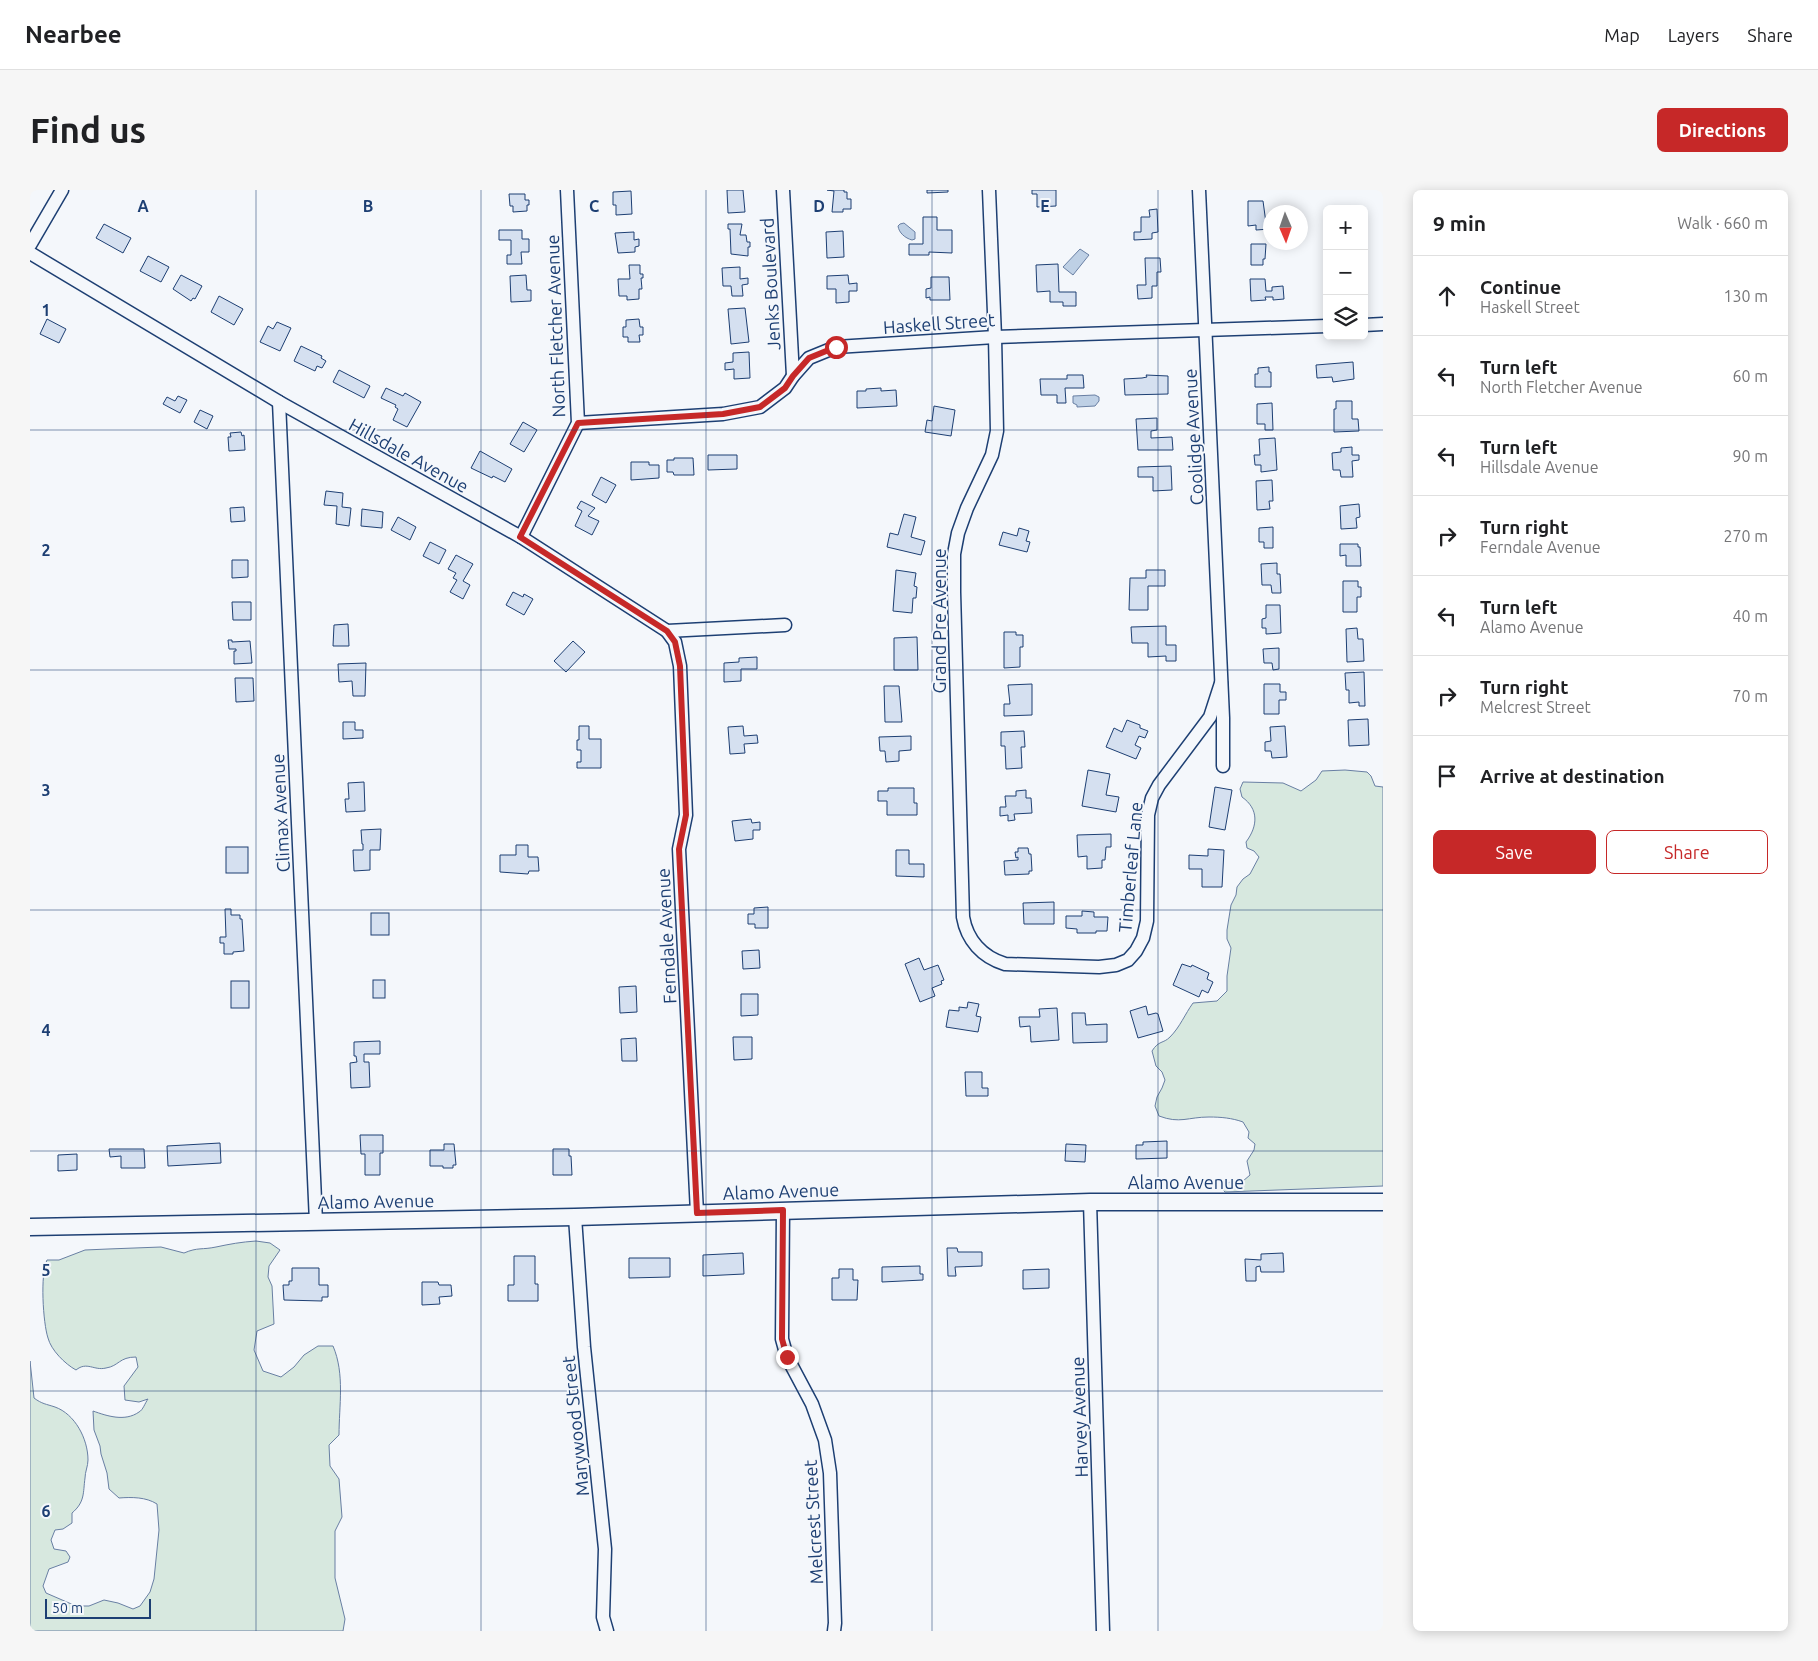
<!DOCTYPE html>
<meta charset="utf-8">
<style>
body{margin:0;font-family:Ubuntu,sans-serif;background:#f6f6f6;color:#202124}
.controls{position:absolute;right:15px;top:15px;display:grid;overflow:hidden;border-radius:8px;box-shadow:0 2px 12px #0003}
.controls button{width:45px;height:45px;display:grid;place-items:center;padding:0;border:0;border-bottom:1px solid #e0e0e0;background:#fff;color:#202124;font:25px sans-serif}
.compass{position:absolute;left:1233px;top:15px;width:45px;height:45px;border-radius:50%;background:#fff;box-shadow:0 2px 12px #0003;rotate:178deg}
.scale{position:absolute;left:15px;bottom:12px;width:106px;box-sizing:border-box;padding-left:5px;border:2px solid #1d3f73;border-top:0;font-size:14px;line-height:18px;white-space:nowrap;color:#1d3f73;-webkit-text-stroke:4px #f4f7fb;paint-order:stroke}
.stop{position:absolute;width:15px;height:15px;margin:-11px;border:4px solid #c62828;border-radius:50%;background:#fff}
.stop.end{background:#c62828;border-color:#fff;box-shadow:0 1px 5px #0008}
.list{margin:0;padding:0;list-style:none}
h2{display:flex;justify-content:space-between;align-items:center;height:65px;margin:0;padding:0 20px;font-size:21px}
h2 small{font-size:16px;font-weight:400;color:#757577}
.list li{display:grid;grid-template-columns:32px 1fr auto;gap:15px;align-items:center;box-sizing:border-box;height:80px;padding:0 20px;border-top:1px solid #e0e0e0}
.list b{display:block;font-size:19px;white-space:nowrap}
.list p{margin:0;font-size:16px;white-space:nowrap;color:#757577}
.list em{font-size:16px;font-style:normal;color:#757577}
.actions{display:flex;gap:10px;padding:15px 20px}
.actions a{flex:1;padding:11px 0;border:1px solid #c62828;border-radius:8px;text-align:center;font-size:18px;color:#c62828}
.actions .main{background:#c62828;color:#fff}
.icon{flex:none;width:28px;height:28px;fill:none;stroke:currentColor;stroke-width:2;stroke-linecap:round;stroke-linejoin:round}
.map{position:relative;flex:none;width:1353px;height:1441px;overflow:hidden;border-radius:8px}
header{display:flex;align-items:center;gap:30px;box-sizing:border-box;height:70px;padding:0 25px;background:#fff;border-bottom:1px solid #e0e0e0}
header strong{font-size:24px}
nav{display:flex;gap:28px;margin-inline-start:auto;font-size:18px}
.intro{display:flex;align-items:center;justify-content:space-between;box-sizing:border-box;height:120px;padding:0 30px}
h1{margin:0;font-size:35px}
.button{padding:12px 22px;border-radius:8px;background:#c62828;color:#fff;font-size:18px;font-weight:700}
main{display:flex;gap:30px;padding:0 30px}
aside{flex:1;background:#fff;border-radius:8px;box-shadow:0 2px 12px #0003}
.map>svg:first-child{display:block}
.green{fill:#d7e8df;stroke:#687fa3}
.water{fill:#bed0e5;stroke:#687fa3}
.building{fill:#d5e0f0;stroke:#1d3f73}
.lines{fill:none;stroke-linecap:round;stroke-linejoin:round}
.minor-casing{stroke:#1d3f73;stroke-width:15}
.tertiary-casing{stroke:#1d3f73;stroke-width:19}
.minor{stroke:#f4f7fb;stroke-width:12}
.tertiary{stroke:#f4f7fb;stroke-width:16}
.route{stroke:#c62828;stroke-width:6}
.grid{fill:none;stroke:#1d3f73;stroke-width:1;stroke-opacity:0.55}
.labels{text-anchor:middle;dominant-baseline:central;stroke-width:4;stroke-linejoin:round;paint-order:stroke}
.street-label{font-size:18px;fill:#1d3f73;stroke:#f4f7fb}
.grid-label{font-size:16px;text-anchor:middle;font-weight:bold;fill:#1d3f73;stroke:#f4f7fb;stroke-width:4;stroke-linejoin:round;paint-order:stroke}
</style>
<header>
<strong>Nearbee</strong>
<nav><a>Map</a><a>Layers</a><a>Share</a></nav>
</header>
<div class="intro"><h1>Find us</h1><a class="button">Directions</a></div>
<main>
<div class="map">
<svg width="1353" height="1441" viewBox="0 0 1353 1441">
<rect width="100%" height="100%" fill="#f4f7fb"/>
<g class="green">
<path d="M1315,580L1337,582L1341,586L1345,596L1353,597V996L1195,1002L1190,997L1202,991H1213L1220,985L1217,971L1224,960L1225,954L1218,948L1219,942L1213,932C1202,928 1191,927 1179,927C1158,927 1150,934 1129,926L1125,916L1127,907L1132,898L1135,890L1132,882L1126,876L1122,861C1129,850 1133,854 1140,847C1150,837 1155,824 1163,813L1187,811L1197,801V786L1201,758L1197,749V740L1201,715L1206,705L1207,697L1213,689L1220,684L1229,667L1224,661L1217,658L1216,652C1228,636 1229,619 1212,607L1210,599L1213,592L1253,593L1271,601L1286,590L1292,581Z"/>
<path d="M226,1051L240,1053L250,1060L239,1076L238,1087L242,1096L244,1134L227,1141L224,1160L233,1181L251,1187L264,1177L274,1165L288,1156H303C315,1184 309,1216 309,1245L299,1255L300,1276L309,1289L312,1327L305,1341V1388L315,1429L313,1441H0V1171L4,1208C12,1214 16,1214 25,1217C45,1224 58,1249 58,1270C58,1276 55,1282 55,1288C53,1303 55,1312 42,1323V1333L33,1339L25,1340L21,1350L24,1359L36,1361L40,1367L38,1372L19,1379L13,1396L16,1403L46,1416H59L74,1410L88,1413L103,1419L110,1416L120,1402L124,1389L129,1340L127,1314C116,1307 102,1307 89,1308L79,1299L77,1283L71,1264L70,1256L64,1240L63,1221C77,1226 95,1232 109,1222C113,1220 115,1213 118,1209L109,1212L95,1210L94,1196L108,1177L106,1167C89,1167 89,1176 76,1178C64,1181 57,1171 46,1180C35,1174 21,1160 18,1148C13,1133 10,1084 17,1070H29L55,1060L78,1059L131,1057L154,1063C168,1057 172,1060 186,1057C200,1054 211,1052 226,1051Z"/>
</g>
<g class="water">
<path d="M874,33L885,42V49L882,50C875,48 869,43 868,36L870,34Z"/>
<path d="M1050,59L1059,65L1043,85L1033,77Z"/>
<path d="M1065,205L1069,207V211L1065,216L1047,217V215L1043,213V206Z"/>
</g>
<g class="building">
<path d="M697,0H713L715,22L698,23Z"/>
<path d="M797,0H814V2H817V9H821V19H813V22H802L804,1Z"/>
<path d="M897,0H918V2L897,3Z"/>
<path d="M1002,0H1026V16L1007,17V4H1002Z"/>
<path d="M601,1L602,24L586,25V15H583V2Z"/>
<path d="M479,4H495V10H499V15H497V21L483,22V16H480Z"/>
<path d="M1218,11H1233L1236,33H1240V39L1226,40V35L1218,36Z"/>
<path d="M1127,19L1128,42L1122,43V49L1104,50V42H1111V27H1120L1119,20Z"/>
<path d="M893,27H907V40H922V63L899,62V65H879V54H893Z"/>
<path d="M74,34L101,48L93,63L66,48Z"/>
<path d="M698,34H712L710,45H716L717,52H720V57H718V66L701,64L700,39H698Z"/>
<path d="M469,40H492V49H499V62H491L492,74H477V65H481V50H469Z"/>
<path d="M813,41L814,67L797,68L796,42Z"/>
<path d="M604,42V50L609,49V56L605,57V62L588,63L585,43Z"/>
<path d="M1221,54H1236L1235,69H1233V75H1221Z"/>
<path d="M118,66L139,77L131,92L110,81Z"/>
<path d="M1115,68H1130L1131,82H1127V96H1122V108L1108,109L1107,95H1116Z"/>
<path d="M1028,74L1029,102H1046V116H1033V112H1020V101L1007,102L1006,75Z"/>
<path d="M599,75H610V84H613V88H611L612,99H609V109L597,110V106H589L588,89H600Z"/>
<path d="M710,77V89L718,88V94L712,95L713,106H702L701,96H693L692,78Z"/>
<path d="M151,85L172,96L165,109L163,108L161,111L143,99Z"/>
<path d="M496,85L497,100H501V111L481,112L480,86Z"/>
<path d="M818,85L819,94L827,93V101H819V112L806,113V99H797V86Z"/>
<path d="M901,87H919L920,110H900V107L896,108V99L901,98Z"/>
<path d="M1220,89H1235L1236,101H1242V97L1253,96L1254,109L1243,110V107H1235L1236,110L1221,111Z"/>
<path d="M189,106L213,119L204,135L181,122Z"/>
<path d="M715,118L719,152L701,154L698,119Z"/>
<path d="M17,129L36,139L29,153L10,144Z"/>
<path d="M609,129L610,137H613V145H609L610,152H598V147H593V137H596V130Z"/>
<path d="M247,132L261,138L250,161L230,152L238,136L243,139Z"/>
<path d="M271,156L292,166L291,168L296,171L292,178L287,176L285,181L264,171Z"/>
<path d="M719,162L720,188L704,189V179L695,180V173L703,172V163Z"/>
<path d="M1323,172L1324,189L1303,192L1302,187L1287,188L1286,175Z"/>
<path d="M1239,177V182H1241V197H1225V184H1228V178Z"/>
<path d="M309,180L340,196L334,208L303,192Z"/>
<path d="M1037,185H1053L1054,198H1035L1036,213H1027V205H1011L1010,189H1037Z"/>
<path d="M1116,185L1138,186V204L1095,205L1094,189L1112,188L1117,187Z"/>
<path d="M356,198L373,206L375,203L391,212L377,237L363,230L368,219L365,217L366,215L351,208Z"/>
<path d="M851,198V201L866,200L867,216L827,218V201H836V199Z"/>
<path d="M148,206L157,210L150,223L133,214L137,207L145,211Z"/>
<path d="M1306,211H1322V229H1328L1329,241L1304,242V219H1306Z"/>
<path d="M1242,213L1243,240H1235V234H1227V214Z"/>
<path d="M904,216L925,220L921,246L895,242L897,230L902,231Z"/>
<path d="M170,220L183,226L177,239L164,232Z"/>
<path d="M1127,228V240L1121,241V248L1142,247L1143,260H1108L1106,229Z"/>
<path d="M493,232L507,240L494,262L480,254Z"/>
<path d="M211,242L212,246L214,245L215,260L199,261L198,247H201L200,243Z"/>
<path d="M1245,248L1247,280L1231,282V275H1225L1224,265H1230L1229,249Z"/>
<path d="M1322,257V265H1329V270L1322,271L1323,287H1311L1310,280H1303L1302,263L1311,262V258Z"/>
<path d="M450,261L482,279L475,292L463,286L462,288L441,278Z"/>
<path d="M678,265H707V279L678,280Z"/>
<path d="M644,268H663L664,285H644L643,282H637V270H644Z"/>
<path d="M601,272H619V275H629V288L601,290Z"/>
<path d="M1141,276L1142,300L1123,301V287H1108V277Z"/>
<path d="M571,287L586,295L576,313L562,305Z"/>
<path d="M1242,290L1243,311H1239L1240,319L1227,320L1226,291Z"/>
<path d="M296,301L313,303L312,317L321,318L319,336L306,334L307,316L294,315Z"/>
<path d="M551,311L565,318L558,326L569,331L562,345L545,336L552,321L547,318Z"/>
<path d="M1329,314L1330,327L1326,328L1327,338L1311,339L1310,316Z"/>
<path d="M214,317L215,331L201,332L200,318Z"/>
<path d="M332,319L353,322L352,338L331,336Z"/>
<path d="M874,324L886,327L881,347L895,351L891,365L857,357L860,343L868,345Z"/>
<path d="M368,327L386,337L380,350L361,340Z"/>
<path d="M1243,337V358H1234V352H1229V338Z"/>
<path d="M989,338L999,341L996,351L1000,352L997,362L969,355L973,342L987,346Z"/>
<path d="M400,352L416,360L409,374L393,366Z"/>
<path d="M1310,354H1328V357H1330L1331,376H1316V365L1310,366Z"/>
<path d="M426,365L443,374L433,391L440,395L433,409L420,402L427,390L423,388L426,383L418,379Z"/>
<path d="M202,370H218V387L202,388Z"/>
<path d="M1247,373V384H1250L1251,403H1242L1241,395H1232L1231,374Z"/>
<path d="M866,380L886,383L884,396L887,397L886,408H883L882,423L863,421Z"/>
<path d="M1116,380H1135V396H1118V420H1099L1100,388H1116Z"/>
<path d="M1313,391H1328V397H1331V407H1327V422H1313Z"/>
<path d="M483,402L493,407L494,404L503,409L494,425L476,415Z"/>
<path d="M202,412H221V430H203Z"/>
<path d="M1236,415H1250L1251,443L1236,444V438H1232V429L1236,428Z"/>
<path d="M318,434L319,456H303L304,435Z"/>
<path d="M1136,436V455H1146V471H1136V466L1118,467V453H1102L1101,437Z"/>
<path d="M1327,438L1328,449H1333L1334,471L1317,472L1316,439Z"/>
<path d="M974,442H986V445H993V457H990V477L974,478Z"/>
<path d="M887,447L888,480H864V448Z"/>
<path d="M198,450H202V452L220,451L222,473L204,474V461H206V459H199Z"/>
<path d="M543,451L555,462L536,482L524,471Z"/>
<path d="M1249,458V479L1243,480L1242,473H1234L1233,459Z"/>
<path d="M727,467V479H711V491L694,492V473L709,472V468Z"/>
<path d="M336,473L335,506H323L322,491L309,492L308,474Z"/>
<path d="M1334,482L1335,516H1329V512L1319,513V500H1316L1315,483Z"/>
<path d="M205,488H223L224,511L206,512Z"/>
<path d="M1002,494V525L974,526V514H980L978,495Z"/>
<path d="M1234,494H1250V502H1256V510H1249V524H1234Z"/>
<path d="M854,496H869L872,532H855Z"/>
<path d="M1338,529L1339,555L1319,556L1318,530Z"/>
<path d="M1097,530L1110,535V538L1118,541L1115,548L1109,546L1105,555L1111,558L1106,569L1076,557L1084,538L1092,542Z"/>
<path d="M313,532H325V540H333V548L313,549Z"/>
<path d="M549,536H559V549H571V578H547V572H551V560H547V550H549Z"/>
<path d="M713,536L714,546L727,545L728,553L714,554L715,563L700,564L698,537Z"/>
<path d="M1255,536L1257,567L1242,568L1241,561H1235V552L1241,551L1240,537Z"/>
<path d="M994,541L995,557H991L992,578L976,579L975,556H971V542Z"/>
<path d="M881,546V560L869,561V571L856,572L855,561H850L849,547Z"/>
<path d="M1058,580L1080,584L1076,605L1089,607L1086,622L1052,616Z"/>
<path d="M334,592L335,621L316,622L315,609H319L318,593Z"/>
<path d="M1185,597L1202,600L1195,640L1179,637Z"/>
<path d="M858,598H884V613H887V625H857V611H848V601H858Z"/>
<path d="M996,600V608H1001L1002,623L984,624L985,630L978,631V625L970,626V617H976L975,606H986V601Z"/>
<path d="M721,629L722,633L730,632V640H723V649L705,651L702,631Z"/>
<path d="M351,639L350,660H340V680L324,681L323,660H333V654H332L331,640Z"/>
<path d="M1081,644V657H1076L1075,670H1072V678L1057,679V666L1048,667L1047,645Z"/>
<path d="M486,655H498V667H508L509,681H499L498,684L470,682V665H486Z"/>
<rect x="196" y="657" width="22" height="26"/>
<path d="M988,658H998L999,664H1001L1002,681H999V684L975,685L974,671L988,670V667L986,668L985,662H988Z"/>
<path d="M1178,659L1194,660L1192,697H1172V679H1159V665L1178,666Z"/>
<path d="M866,660H879V674H894V687L866,686Z"/>
<path d="M1024,712V734H994L993,713Z"/>
<path d="M738,717V738H725V734H718V724H724V718Z"/>
<path d="M195,719H201V725H210V729H212L214,761L203,762V764H194V753H190V747H196Z"/>
<path d="M1052,721L1064,722V727H1078L1077,741H1066V743H1047V739L1036,738V726H1052Z"/>
<rect x="341" y="723" width="18" height="22"/>
<path d="M729,760L730,778L713,779L712,761Z"/>
<path d="M889,768L894,780L908,775L914,790L911,791L912,794L902,798L905,806L890,812L875,774Z"/>
<path d="M1152,774L1161,777L1162,775L1179,783L1177,789L1183,792L1178,803L1172,800L1169,807L1143,795Z"/>
<rect x="343" y="790" width="12" height="18"/>
<rect x="201" y="791" width="18" height="27"/>
<path d="M606,796L607,822L590,823L589,797Z"/>
<path d="M711,804H728V825L711,826Z"/>
<path d="M938,812L949,814L946,826L951,827L948,842L916,837L919,820L929,821V817L937,818Z"/>
<path d="M1116,816L1118,825L1126,823L1128,824L1133,841L1108,848L1100,821Z"/>
<path d="M1027,818L1029,850L1001,852L1000,836L990,837L989,827H1010L1009,819Z"/>
<path d="M1042,823H1055L1056,835L1077,834V852L1043,853Z"/>
<path d="M703,847H722V869L704,870Z"/>
<path d="M606,848L607,871H592L591,849Z"/>
<path d="M350,851V864H334V872H339L340,897L321,898L320,873L327,872L326,866H324V852Z"/>
<path d="M935,882H952V898H958V906H936Z"/>
<path d="M330,945H353V963H350V985H335V964H331Z"/>
<path d="M1137,951V968L1106,969V955H1113V952Z"/>
<path d="M190,953L191,973L138,976L137,956Z"/>
<path d="M414,954H424L426,975H423V978H413V976H400V960H414Z"/>
<path d="M1036,954L1056,955L1055,972L1035,971Z"/>
<path d="M79,959H114L115,978H91V966L80,967Z"/>
<path d="M523,959H539V966H541L542,985H523Z"/>
<path d="M47,964V980L28,981V965Z"/>
<path d="M917,1058H927L928,1062H952V1076L925,1077L926,1086H918Z"/>
<path d="M713,1063L714,1084L673,1086V1065Z"/>
<path d="M1253,1063L1254,1082H1231L1230,1076L1226,1077V1091H1216L1215,1069L1231,1070V1064Z"/>
<path d="M484,1066H505V1094H508V1111H478V1095H484Z"/>
<path d="M599,1068H640V1087L599,1088Z"/>
<path d="M890,1076V1084H893V1090L852,1092V1077Z"/>
<path d="M262,1078H289V1095H298V1107H292V1111L254,1110L253,1095H259V1091H262Z"/>
<path d="M809,1079H823V1090H828L827,1110H802V1088H809Z"/>
<path d="M1019,1079V1098L993,1099V1080Z"/>
<path d="M392,1092H408L409,1095H421L422,1106L409,1107L410,1114L392,1115Z"/>
</g>
<g class="lines">
<g class="minor-casing">
<g id="minor">
<path d="M753,0L763,186"/>
<path d="M959,0L965,147L967,241L962,265L937,318L928,343L924,364V402L933,727C937,750 952,767 975,774L1069,777L1086,775L1098,770L1106,761L1113,748L1117,731L1118,625L1122,608L1129,595L1180,527L1191,493"/>
<path d="M1169,0L1193,528V576"/>
<path d="M0,55L32,0"/>
<path d="M0,63L249,212L491,347L637,441L755,435"/>
<path d="M1334,135L1353,134"/>
<path d="M249,212L286,1032"/>
<path d="M548,233L693,224L730,217L755,198L763,186L779,168L806,157L965,147L1297,136"/>
<path d="M491,347L548,233L537,0"/>
<path d="M637,441L645,452L650,476L656,625L649,659L667,1023"/>
<path d="M1060,1012L1073,1441"/>
<path d="M753,1020L752,1149L757,1167L782,1214L795,1250L800,1283L805,1433L804,1441"/>
<path d="M545,1027L554,1157L575,1359L573,1427L577,1441"/>
</g>
</g>
<g class="tertiary-casing">
<path id="tertiary" d="M0,1037L545,1027L1060,1012H1353"/>
</g>
<use href="#minor" class="minor"/>
<use href="#tertiary" class="tertiary"/>
</g>
<g class="lines">
<path class="route" d="M757,1167L752,1149L753,1020L667,1023L649,659L656,625L650,476L645,452L637,441L490,347L548,233L693,224L730,217L755,198L763,186L779,168L806,157"/>
</g>
<path class="grid" d="M226,0V1441M451,0V1441M676,0V1441M902,0V1441M1128,0V1441M0,240H1353M0,480H1353M0,720H1353M0,961H1353M0,1201H1353"/>
<g class="labels">
<g class="street-label">
<text transform="translate(740 94) rotate(-93)">Jenks Boulevard</text>
<text transform="translate(909 133) rotate(-4)">Haskell Street</text>
<text transform="translate(525 136) rotate(-92)">North Fletcher Avenue</text>
<text transform="translate(1163 247) rotate(-93)">Coolidge Avenue</text>
<text transform="translate(379 265) rotate(29)">Hillsdale Avenue</text>
<text transform="translate(909 431) rotate(-90)">Grand Pre Avenue</text>
<text transform="translate(250 623) rotate(-93)">Climax Avenue</text>
<text transform="translate(1100 677) rotate(-85)">Timberleaf Lane</text>
<text transform="translate(636 746) rotate(-93)">Ferndale Avenue</text>
<text x="1156" y="992">Alamo Avenue</text>
<text transform="translate(751 1001) rotate(-2)">Alamo Avenue</text>
<text transform="translate(346 1011) rotate(-1)">Alamo Avenue</text>
<text transform="translate(1049 1227) rotate(-92)">Harvey Avenue</text>
<text transform="translate(545 1236) rotate(-96)">Marywood Street</text>
<text transform="translate(783 1332) rotate(-93)">Melcrest Street</text>
</g>
</g>
<g class="grid-label">
<text x="113" y="22">A</text>
<text x="338" y="22">B</text>
<text x="564" y="22">C</text>
<text x="789" y="22">D</text>
<text x="1015" y="22">E</text>
<text x="16" y="126">1</text>
<text x="16" y="366">2</text>
<text x="16" y="606">3</text>
<text x="16" y="846">4</text>
<text x="16" y="1086">5</text>
<text x="16" y="1327">6</text>
</g>
</svg>
<div class="controls">
<button>+</button>
<button>−</button>
<button><svg class="icon" aria-label="layers" viewBox="0 0 24 24"><path d="M12 4l9 5-9 5-9-5zM3 14l9 5 9-5"/></svg></button>
</div>
<svg class="compass" viewBox="-18 -18 36 36"><path d="M0-13l5 13h-10z" fill="#e53935"/><path d="M0 13l5-13h-10z" fill="#757577"/></svg>
<div class="scale">50 m</div>
<div class="stop" style="left:806px;top:157px"></div>
<div class="stop end" style="left:757px;top:1167px"></div>
</div>
<aside>
<h2>9 min<small>Walk · 660 m</small></h2>
<ul class="list">
<li><svg class="icon" aria-label="ahead" viewBox="0 0 24 24"><path d="M12 20V5M6 11l6-6 6 6"/></svg><div><b>Continue</b><p>Haskell Street</p></div><em>130 m</em></li>
<li><svg class="icon" aria-label="left" viewBox="0 0 24 24"><path d="M17 20v-9H6M10 6l-5 5 5 5"/></svg><div><b>Turn left</b><p>North Fletcher Avenue</p></div><em>60 m</em></li>
<li><svg class="icon" aria-label="left" viewBox="0 0 24 24"><path d="M17 20v-9H6M10 6l-5 5 5 5"/></svg><div><b>Turn left</b><p>Hillsdale Avenue</p></div><em>90 m</em></li>
<li><svg class="icon" aria-label="right" viewBox="0 0 24 24"><path d="M7 20v-9h11M14 6l5 5-5 5"/></svg><div><b>Turn right</b><p>Ferndale Avenue</p></div><em>270 m</em></li>
<li><svg class="icon" aria-label="left" viewBox="0 0 24 24"><path d="M17 20v-9H6M10 6l-5 5 5 5"/></svg><div><b>Turn left</b><p>Alamo Avenue</p></div><em>40 m</em></li>
<li><svg class="icon" aria-label="right" viewBox="0 0 24 24"><path d="M7 20v-9h11M14 6l5 5-5 5"/></svg><div><b>Turn right</b><p>Melcrest Street</p></div><em>70 m</em></li>
<li><svg class="icon" aria-label="arrive" viewBox="0 0 24 24"><path d="M6 21V4h12l-3 4 3 4H6"/></svg><div><b>Arrive at destination</b></div></li>
</ul>
<div class="actions"><a class="main">Save</a><a>Share</a></div>
</aside>
</main>
